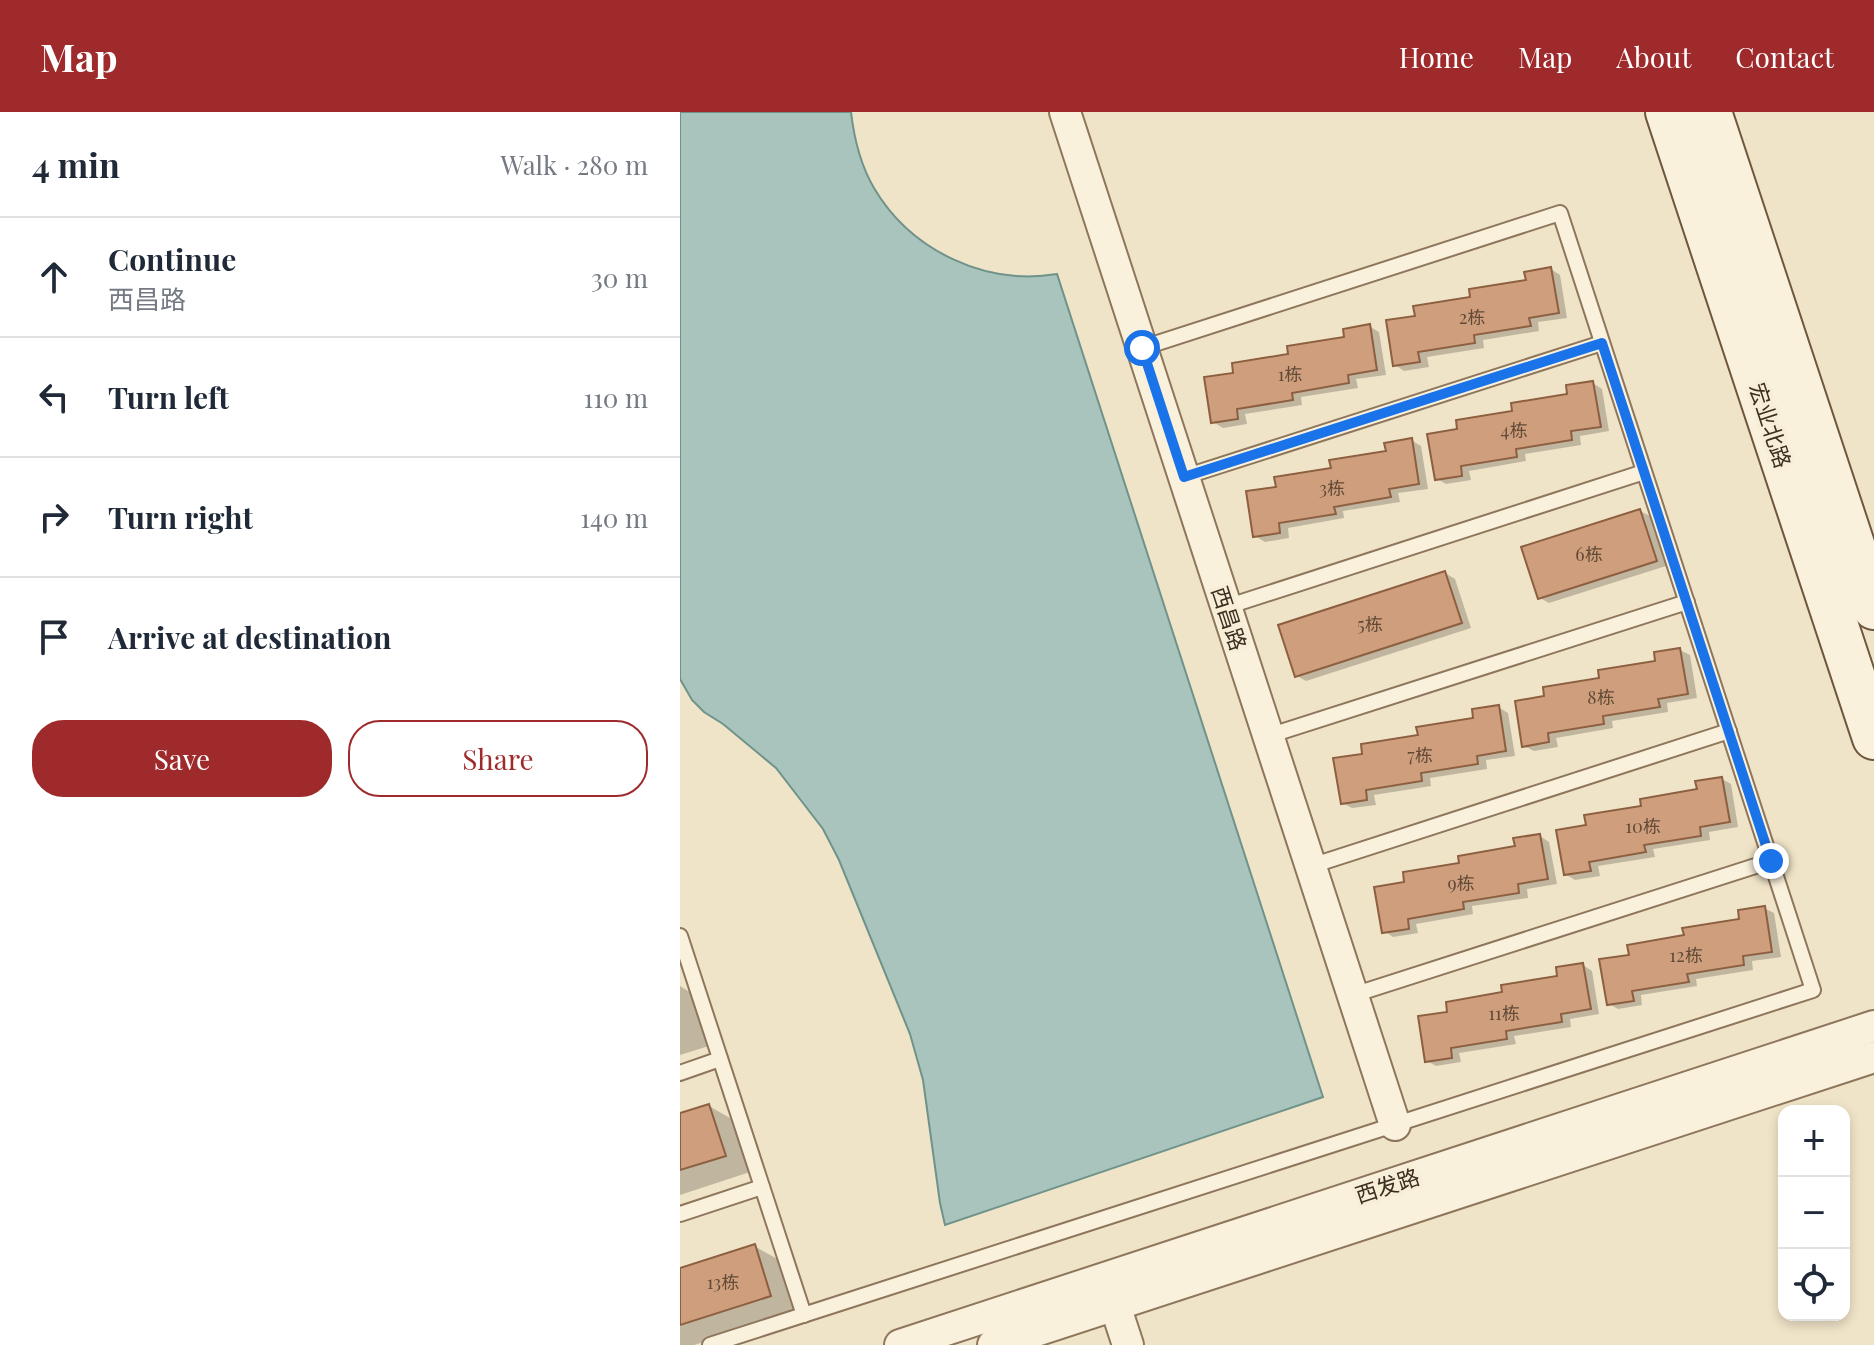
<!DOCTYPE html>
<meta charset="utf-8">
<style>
body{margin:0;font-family:"Playfair Display","Noto Sans SC",serif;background:#f6f6f7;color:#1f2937}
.controls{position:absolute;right:24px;bottom:24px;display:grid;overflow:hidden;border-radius:16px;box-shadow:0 4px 12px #0003}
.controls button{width:72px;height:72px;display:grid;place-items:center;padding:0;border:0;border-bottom:2px solid #e0e1e3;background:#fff;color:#1f2937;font:40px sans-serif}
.stop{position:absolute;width:24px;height:24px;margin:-18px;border:6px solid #1a73e8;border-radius:50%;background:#fff}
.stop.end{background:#1a73e8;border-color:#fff;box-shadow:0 2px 8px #0008}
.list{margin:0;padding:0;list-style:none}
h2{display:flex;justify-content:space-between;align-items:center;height:104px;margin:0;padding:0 32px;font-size:34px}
h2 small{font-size:26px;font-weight:400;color:#747a83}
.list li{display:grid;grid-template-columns:52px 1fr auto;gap:24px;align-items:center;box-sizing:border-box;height:120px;padding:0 32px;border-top:2px solid #e0e1e3}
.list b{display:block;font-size:30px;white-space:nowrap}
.list p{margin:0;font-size:26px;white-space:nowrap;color:#747a83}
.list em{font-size:26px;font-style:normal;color:#747a83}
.actions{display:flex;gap:16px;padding:24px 32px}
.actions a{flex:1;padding:18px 0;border:2px solid #9e2a2b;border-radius:32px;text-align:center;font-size:28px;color:#9e2a2b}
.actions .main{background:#9e2a2b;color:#fff}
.icon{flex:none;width:44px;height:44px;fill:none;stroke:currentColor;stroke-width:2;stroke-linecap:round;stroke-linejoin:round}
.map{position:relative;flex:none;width:1194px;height:1233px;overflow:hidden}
header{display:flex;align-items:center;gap:48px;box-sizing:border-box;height:112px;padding:0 40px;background:#9e2a2b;color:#fff}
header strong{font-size:38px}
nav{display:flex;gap:44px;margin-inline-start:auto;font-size:28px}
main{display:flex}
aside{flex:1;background:#fff}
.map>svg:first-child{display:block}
.water{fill:#a9c4bc;stroke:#6f938a;stroke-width:2}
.shadow{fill:#0003}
.building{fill:#cf9f7d;stroke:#8d5f41;stroke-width:2}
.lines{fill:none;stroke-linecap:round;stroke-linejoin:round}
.service-casing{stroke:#8d765c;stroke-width:18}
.minor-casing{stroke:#8d765c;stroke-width:34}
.secondary-casing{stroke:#6f573f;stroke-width:46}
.service{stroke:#faf1dc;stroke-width:14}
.minor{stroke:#faf1dc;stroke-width:30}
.secondary{stroke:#faf1dc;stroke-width:42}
.route{stroke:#1a73e8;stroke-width:10}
.labels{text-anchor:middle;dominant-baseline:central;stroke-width:7;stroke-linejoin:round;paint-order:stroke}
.number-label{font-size:18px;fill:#624a37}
.street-label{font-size:22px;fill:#3d2e20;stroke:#f7eed8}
</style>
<header>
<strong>Map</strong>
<nav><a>Home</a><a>Map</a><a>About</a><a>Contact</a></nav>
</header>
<main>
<aside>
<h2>4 min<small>Walk · 280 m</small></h2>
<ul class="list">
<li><svg class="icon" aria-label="ahead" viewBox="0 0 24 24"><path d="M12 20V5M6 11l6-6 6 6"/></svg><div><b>Continue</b><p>西昌路</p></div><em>30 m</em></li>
<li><svg class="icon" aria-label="left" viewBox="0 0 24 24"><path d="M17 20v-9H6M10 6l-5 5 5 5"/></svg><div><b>Turn left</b></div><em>110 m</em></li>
<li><svg class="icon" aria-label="right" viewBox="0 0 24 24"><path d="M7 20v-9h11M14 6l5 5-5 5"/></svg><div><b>Turn right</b></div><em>140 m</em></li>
<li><svg class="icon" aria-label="arrive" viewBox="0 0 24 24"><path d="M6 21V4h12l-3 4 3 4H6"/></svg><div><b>Arrive at destination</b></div></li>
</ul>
<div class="actions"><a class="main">Save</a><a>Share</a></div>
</aside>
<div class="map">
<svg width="1194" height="1233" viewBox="0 0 1194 1233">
<rect width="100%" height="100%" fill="#f0e4c8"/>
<path class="water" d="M0,0H171C174,26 181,54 194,76C231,139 306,174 377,162L643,985L265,1113L260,1091L243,968L230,922L159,748L143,717L96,656L43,612L24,600L12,588L0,567Z"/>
<g class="shadow">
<path d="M871,157L880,163L887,206L858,210L859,219L803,228L804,236L747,245L749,255L724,259L715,253L737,205L848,170Z"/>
<path d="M689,214L699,220L706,263L676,267L678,276L621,285L622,293L565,302L567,312L543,316L533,310L556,263L666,227Z"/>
<path d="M913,271L922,277L929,319L900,324L901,333L845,342L846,349L789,359L791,368L766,372L757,367L780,319L890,284Z"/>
<path d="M731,328L741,334L748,377L718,381L720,390L663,399L664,406L608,416L609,426L585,430L575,424L598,377L708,341Z"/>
<path d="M960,399L970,404L986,454L869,491L860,486Z"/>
<path d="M765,461L775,467L791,516L626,569L617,564Z"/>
<path d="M1000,538L1010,543L1017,586L987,591L988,600L932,609L933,616L876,626L878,635L854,639L844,634L866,586L977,550Z"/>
<path d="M818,595L828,601L835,644L806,648L807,657L750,666L751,674L694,683L696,693L672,696L662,691L685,643L795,607Z"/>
<path d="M1042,667L1051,672L1058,715L1029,720L1030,728L973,737L975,745L918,754L920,764L895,768L885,762L908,715L1019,679Z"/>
<path d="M860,724L869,730L877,772L847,777L848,786L792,794L793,802L736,812L738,821L713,825L704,819L727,772L837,736Z"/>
<path d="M1084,796L1094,801L1101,845L1072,849L1073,858L1016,867L1017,874L961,883L962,893L938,897L929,892L951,844L1061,808Z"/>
<path d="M903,853L912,859L919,902L890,907L891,915L834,924L836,932L779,941L781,950L756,954L747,949L769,901L880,866Z"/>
<path d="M0,874L16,884L32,933L0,943Z"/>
<path d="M29,994L57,1010L73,1059L0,1083V1003Z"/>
<path d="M74,1134L103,1150L118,1200L14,1233H0V1158Z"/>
</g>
<g class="building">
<path d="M871,155L879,201L849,206L851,214L794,223L795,231L738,240L740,250L713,254L706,208L735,204L733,194L790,185L789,177L846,168L844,160Z"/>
<path d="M690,212L697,258L668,263L669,271L612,281L613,288L557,297L558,307L531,311L524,265L553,261L552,251L608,242L607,234L664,225L663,217Z"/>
<path d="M913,269L921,315L891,319L892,328L836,337L837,345L781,354L782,364L755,368L747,322L777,317L776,308L832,299L831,291L887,282L886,273Z"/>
<path d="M732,326L739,372L709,377L711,385L654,395L656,402L599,411L600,421L573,425L566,379L596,375L594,365L651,356L649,348L706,339L704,331Z"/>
<path d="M960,397L977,449L858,487L841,435Z"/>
<path d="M765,459L782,511L615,565L598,513Z"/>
<path d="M1000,536L1008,582L978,587L980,595L923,604L924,612L868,621L869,630L842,635L835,589L864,584L863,575L919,566L918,558L975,549L974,540Z"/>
<path d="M819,593L826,639L797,644L798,652L741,661L742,669L686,678L687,688L661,692L653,646L682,642L681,632L738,623L736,615L793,606L792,597Z"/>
<path d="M1042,665L1050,710L1020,715L1021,724L964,733L966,740L909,750L911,759L884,763L876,718L906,713L904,703L961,694L960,687L1017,677L1015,669Z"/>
<path d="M860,722L868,767L838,772L839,781L783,790L784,797L728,807L729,817L702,821L694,775L724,770L723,760L779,751L778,744L835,734L833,726Z"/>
<path d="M1085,794L1092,840L1063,844L1064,853L1007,862L1009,870L952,879L954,889L927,893L919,847L949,843L947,833L1004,823L1002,816L1059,807L1058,798Z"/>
<path d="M903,851L911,897L881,902L882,910L826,919L827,927L771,936L772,946L745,950L738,904L767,900L766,890L822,880L821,873L877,864L876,855Z"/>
<path d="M29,992L46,1044L0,1058V1001Z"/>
<path d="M75,1132L91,1184L0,1213V1156Z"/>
</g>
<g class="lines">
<g class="service-casing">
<g id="service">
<path d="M504,365L922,231"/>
<path d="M546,495L964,360"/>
<path d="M588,624L1007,490"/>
<path d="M631,754L1049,619"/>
<path d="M0,824L124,1203"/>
<path d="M673,883L1091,749"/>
<path d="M0,961L40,947"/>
<path d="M0,1102L82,1075"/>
<path d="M30,1233L1133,878L880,101L462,236"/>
</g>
</g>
<g class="minor-casing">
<g id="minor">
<path d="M385,0L715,1013"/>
<path d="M429,1175L448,1233"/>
<path d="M220,1233L1194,914"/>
<path d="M313,1233L1194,945"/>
</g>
</g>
<g class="secondary-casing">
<g id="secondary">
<path d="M987,0L1194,626"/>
<path d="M1030,0L1194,496"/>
</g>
</g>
<use href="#service" class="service"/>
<use href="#minor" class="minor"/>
<use href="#secondary" class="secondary"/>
</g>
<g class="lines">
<path class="route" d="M462,236L504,365L922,231L1091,749"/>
</g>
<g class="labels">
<g class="number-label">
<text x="792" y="205">2栋</text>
<text x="610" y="262">1栋</text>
<text x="834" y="318">4栋</text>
<text x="652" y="376">3栋</text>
<text x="909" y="442">6栋</text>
<text x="690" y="512">5栋</text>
<text x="921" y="585">8栋</text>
<text x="740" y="643">7栋</text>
<text x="963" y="714">10栋</text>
<text x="781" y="771">9栋</text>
<text x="1006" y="843">12栋</text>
<text x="824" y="901">11栋</text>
<text x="43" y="1170">13栋</text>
</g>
<g class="street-label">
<text transform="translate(1091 313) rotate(72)">宏业北路</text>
<text transform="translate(550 506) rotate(72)">西昌路</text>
<text transform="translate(707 1073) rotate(-18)">西发路</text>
</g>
</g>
</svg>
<div class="controls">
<button>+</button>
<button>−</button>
<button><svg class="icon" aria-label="locate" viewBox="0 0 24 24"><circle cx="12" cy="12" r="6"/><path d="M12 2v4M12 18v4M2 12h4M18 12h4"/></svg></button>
</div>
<div class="stop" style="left:462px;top:236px"></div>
<div class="stop end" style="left:1091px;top:749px"></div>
</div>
</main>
